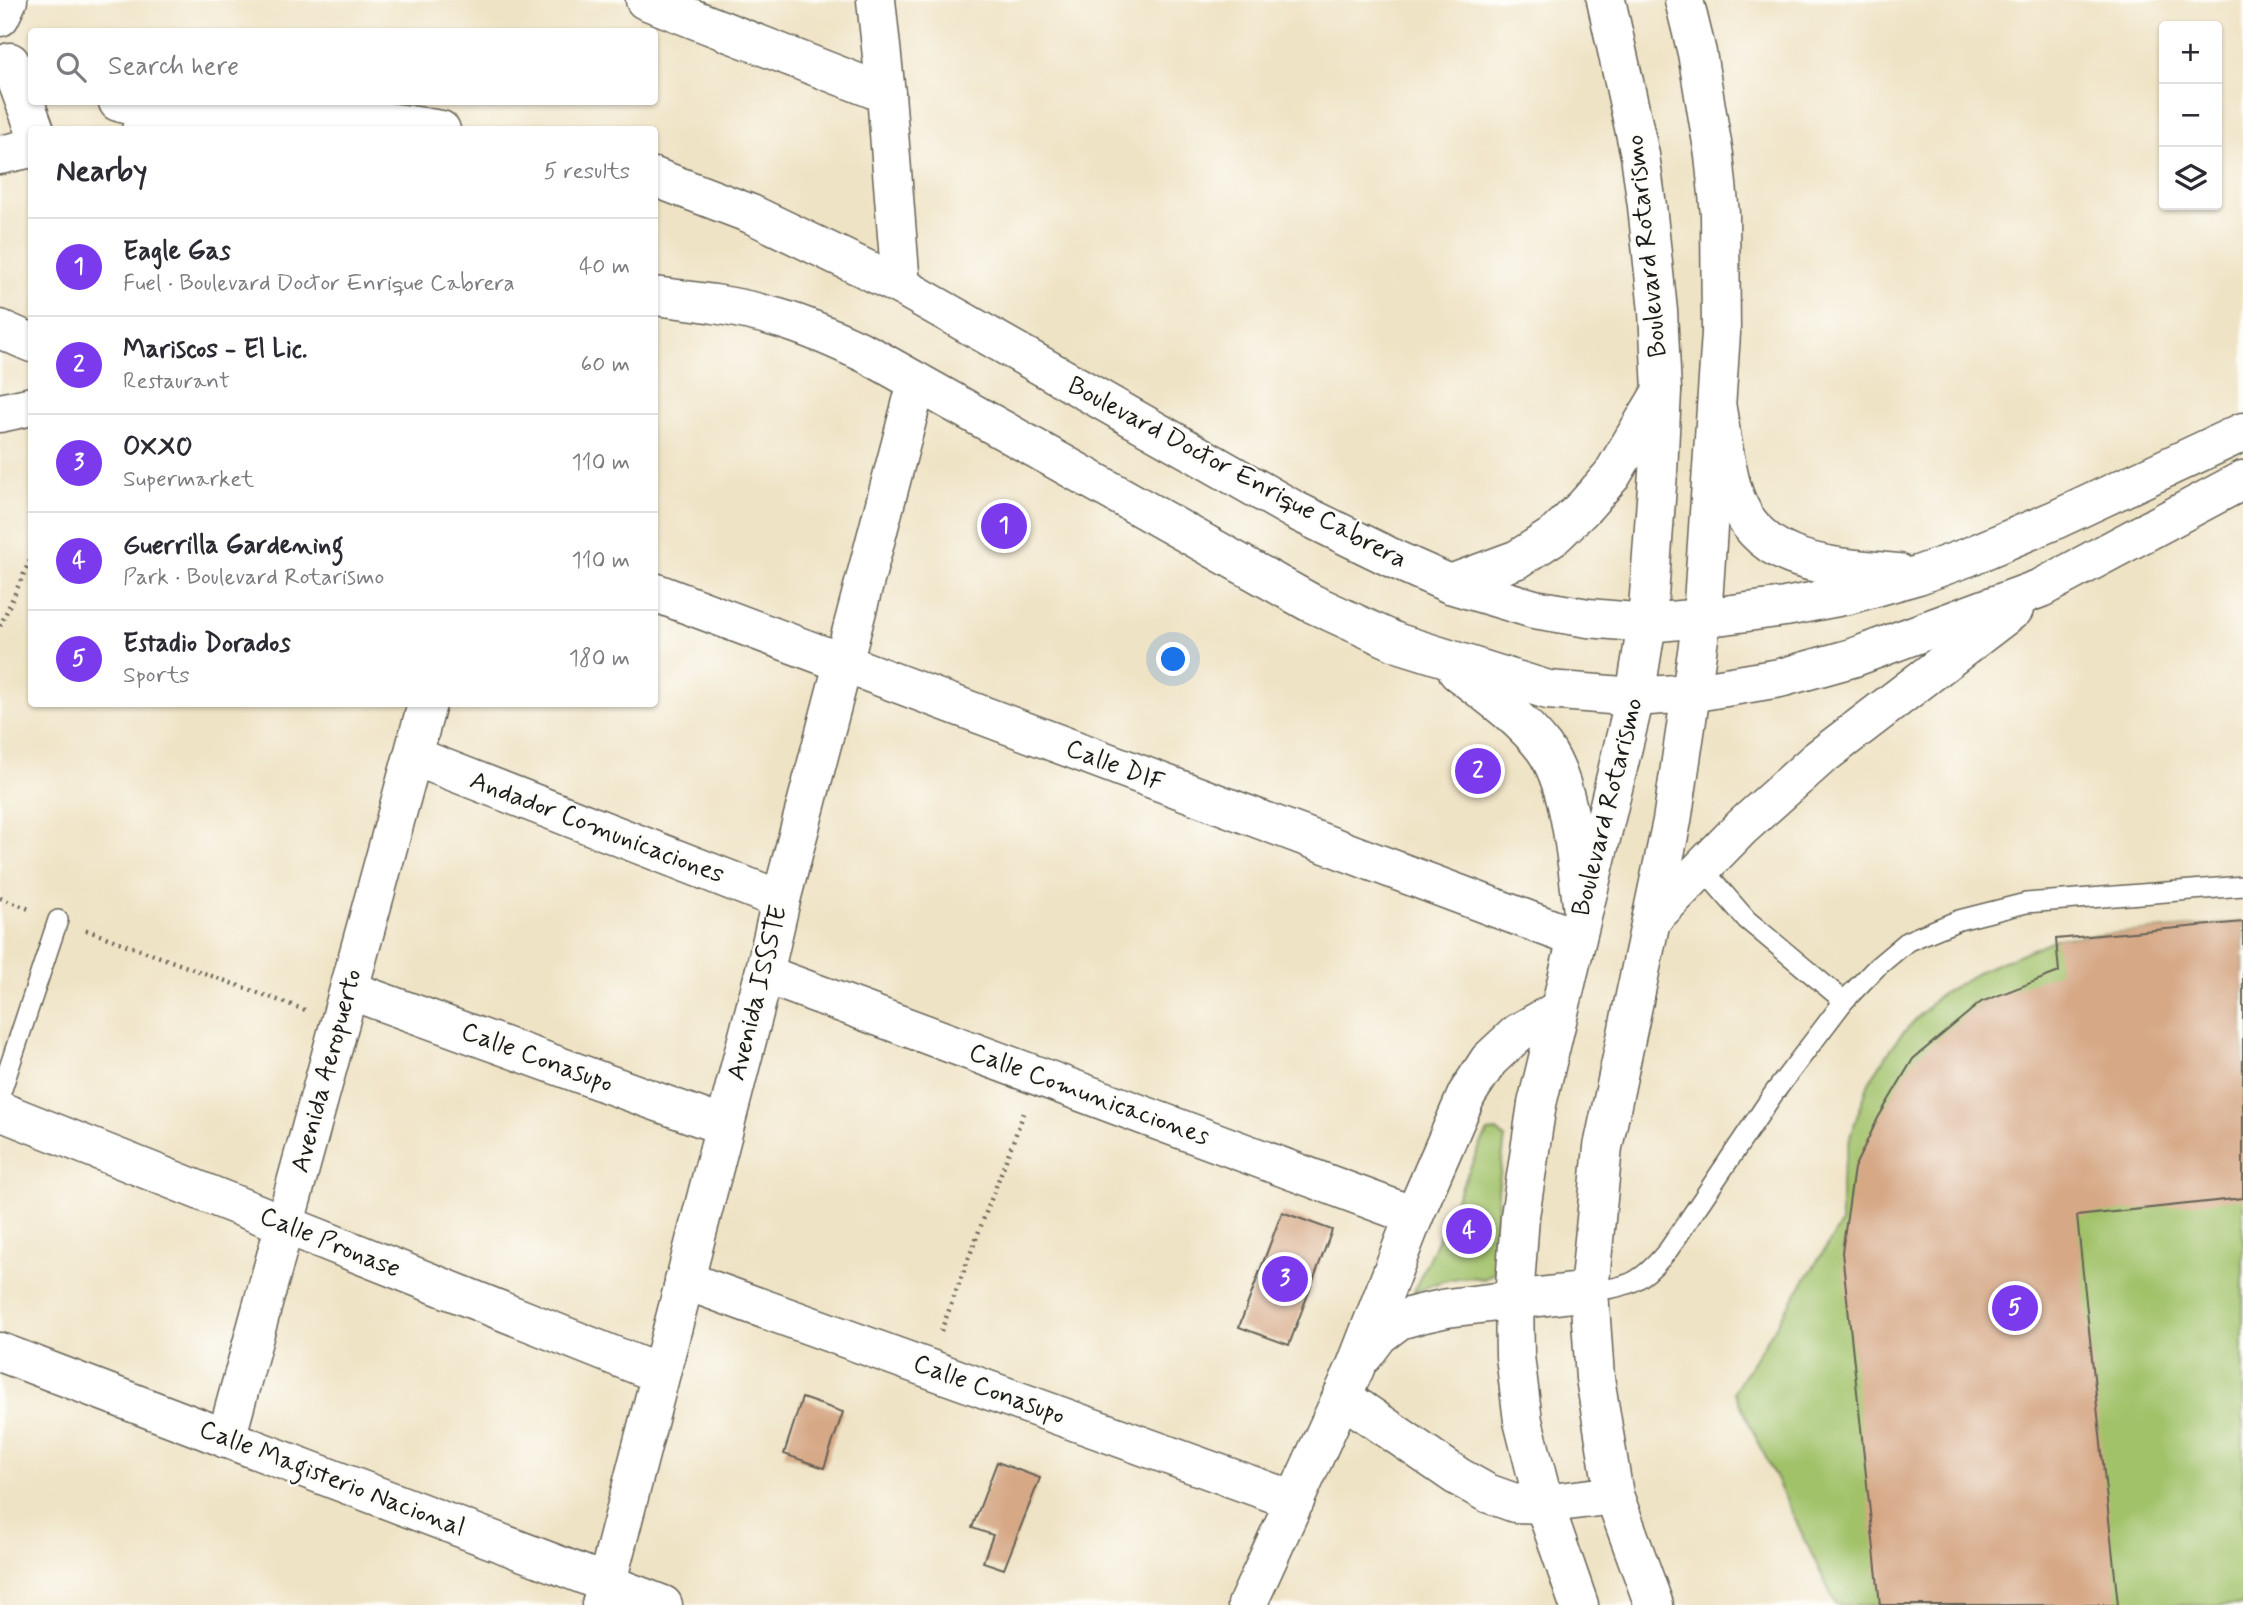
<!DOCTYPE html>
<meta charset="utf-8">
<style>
body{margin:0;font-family:Mynerve,sans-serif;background:#f7f7f7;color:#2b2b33}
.controls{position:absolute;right:21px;top:21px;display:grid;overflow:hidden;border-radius:7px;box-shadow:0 2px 5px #0004}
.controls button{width:63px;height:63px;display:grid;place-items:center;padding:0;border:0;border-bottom:2px solid #e1e1e2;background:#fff;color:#2b2b33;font:35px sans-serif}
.you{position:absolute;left:1174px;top:660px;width:24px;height:24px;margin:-18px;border:5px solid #fff;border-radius:50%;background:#1a73e8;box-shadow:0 0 0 10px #1a73e833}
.badge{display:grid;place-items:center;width:46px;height:46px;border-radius:50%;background:#7c3aed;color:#fff;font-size:23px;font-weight:700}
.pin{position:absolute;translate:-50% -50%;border:4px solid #fff;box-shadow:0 2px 7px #0006}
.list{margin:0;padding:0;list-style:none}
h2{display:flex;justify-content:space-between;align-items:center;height:91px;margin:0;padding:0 28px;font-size:30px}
h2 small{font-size:23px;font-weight:400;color:#7c7c81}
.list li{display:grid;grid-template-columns:46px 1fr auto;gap:21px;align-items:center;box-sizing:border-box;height:98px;padding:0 28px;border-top:2px solid #e1e1e2}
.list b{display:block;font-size:26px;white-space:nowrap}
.list p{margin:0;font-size:23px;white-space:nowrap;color:#7c7c81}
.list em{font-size:23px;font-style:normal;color:#7c7c81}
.icon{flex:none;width:38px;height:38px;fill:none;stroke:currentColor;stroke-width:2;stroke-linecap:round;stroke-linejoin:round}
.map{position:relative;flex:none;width:2243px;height:1605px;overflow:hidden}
.search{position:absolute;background:#fff;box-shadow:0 2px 5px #0004;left:28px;top:28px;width:630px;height:77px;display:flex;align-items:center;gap:18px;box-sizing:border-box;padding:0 24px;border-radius:7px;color:#7c7c81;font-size:26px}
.panel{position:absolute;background:#fff;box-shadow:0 2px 5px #0004;left:28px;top:126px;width:630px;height:581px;border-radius:7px}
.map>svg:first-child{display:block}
.green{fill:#a2c26a;stroke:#5f6f43;stroke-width:2}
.building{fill:#d6a886}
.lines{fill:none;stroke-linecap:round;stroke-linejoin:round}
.lane-casing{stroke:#666257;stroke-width:22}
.street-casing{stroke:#666257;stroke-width:41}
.secondary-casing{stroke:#666257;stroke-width:41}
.primary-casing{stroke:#666257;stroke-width:41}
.path{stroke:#666257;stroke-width:4.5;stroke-dasharray:2 5;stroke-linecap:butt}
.lane{stroke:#fff;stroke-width:19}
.street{stroke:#fff;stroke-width:38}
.secondary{stroke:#fff;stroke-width:38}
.primary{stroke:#fff;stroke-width:38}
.labels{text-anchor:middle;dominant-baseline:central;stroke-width:5;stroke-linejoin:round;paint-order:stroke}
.street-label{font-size:26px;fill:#1c1c1c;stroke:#fdfcf7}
</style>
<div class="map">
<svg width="2243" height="1605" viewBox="0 0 2243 1605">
<rect width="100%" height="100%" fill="#fdfcf7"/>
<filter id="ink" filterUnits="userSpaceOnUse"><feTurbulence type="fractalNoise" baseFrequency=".0143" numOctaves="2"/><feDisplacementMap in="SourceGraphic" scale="14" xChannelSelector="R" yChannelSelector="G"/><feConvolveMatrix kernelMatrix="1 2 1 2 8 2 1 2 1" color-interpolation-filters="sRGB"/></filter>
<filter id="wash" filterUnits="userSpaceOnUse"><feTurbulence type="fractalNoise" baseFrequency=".00686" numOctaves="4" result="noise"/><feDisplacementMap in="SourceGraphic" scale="28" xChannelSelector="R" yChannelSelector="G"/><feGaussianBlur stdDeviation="1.57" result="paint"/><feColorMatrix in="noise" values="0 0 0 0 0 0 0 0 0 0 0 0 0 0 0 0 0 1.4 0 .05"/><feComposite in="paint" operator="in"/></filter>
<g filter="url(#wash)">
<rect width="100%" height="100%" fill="#efe3c5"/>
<g class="green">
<path d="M2243,922V1605H1836L1734,1391L1841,1224V1181L1851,1134L1869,1082L1899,1037L1937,997L1982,970L2056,939Z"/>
<path d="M1497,1131L1505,1138L1498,1190L1495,1272L1484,1279C1458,1273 1436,1283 1413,1293L1481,1144L1488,1132Z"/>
</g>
<g id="blocks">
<g class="building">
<path d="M2243,922V1198L2077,1216L2118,1605H1880L1842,1252L1854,1168L1878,1118L1913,1059L1981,1002L2059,972L2056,939Z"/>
<path d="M1282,1212L1332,1230L1289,1345L1239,1327Z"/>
<path d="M802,1398L843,1412L824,1468L784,1454Z"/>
<path d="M997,1462L1040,1478L1004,1569L983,1562L993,1535L972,1528Z"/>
</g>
</g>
</g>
<g filter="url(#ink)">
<use href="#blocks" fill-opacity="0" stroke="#666257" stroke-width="2"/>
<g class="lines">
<g class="lane-casing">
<g id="lane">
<path d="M1701,867L1747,920L1844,1001"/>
<path d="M0,1095L58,920"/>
<path d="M1589,1291C1630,1288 1643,1281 1669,1249L1774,1093L1844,1001L1877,967L1908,941L1959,920L2026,903L2243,886"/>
</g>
</g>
<g class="street-casing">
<g id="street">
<path d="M645,0L886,94"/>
<path d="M876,0L886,94L901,286"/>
<path d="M0,17L8,0"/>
<path d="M10,62L35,130"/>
<path d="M118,102L167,115L198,119"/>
<path d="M0,329L32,343"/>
<path d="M654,592L1576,938"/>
<path d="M413,756L781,900"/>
<path d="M764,974L1414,1216"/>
<path d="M349,990L724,1126"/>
<path d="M0,1111L660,1374"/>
<path d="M684,1280L1295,1501"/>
<path d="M0,1352L663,1605"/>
<path d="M1364,1355L1379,1335L1399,1320L1420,1314L1447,1308L1589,1291"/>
<path d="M1342,1397L1457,1476L1487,1493L1515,1503L1544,1504L1614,1495"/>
<path d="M226,1439L427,704"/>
<path d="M601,1605L764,974L781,900L917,382"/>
<path d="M1247,1605L1355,1368L1414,1216L1467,1094L1489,1060L1518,1033L1558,1010"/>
</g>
</g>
<g class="secondary-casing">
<g id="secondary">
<path d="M1579,1605L1544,1504L1523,1421L1515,1356L1514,1300L1520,1216L1537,1104L1635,697L1647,623L1658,472L1662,391L1658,311L1647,206L1640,155L1606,0"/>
<path d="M1654,1605L1614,1495L1595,1378L1589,1291L1603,1147L1672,821L1702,618L1721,333L1720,214L1714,155L1697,53L1684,0"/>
</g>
</g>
<g class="primary-casing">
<g id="primary">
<path d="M141,130C173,126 205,120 237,117C304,111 375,119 441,130"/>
<path d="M0,155L32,148"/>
<path d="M654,177L751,214L901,286L1296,511L1396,560L1450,584L1534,609L1588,618L1647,623L1702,618L1785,607L1848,595L1918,575L1968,557L2057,519L2243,432"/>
<path d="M654,296C696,301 738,306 778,318C810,327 840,341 869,355L1309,602L1398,643L1548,690L1635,697L1690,693L1780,678L1852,658L2041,588L2243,480"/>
<path d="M1717,409C1722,437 1725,467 1734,494C1759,568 1833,566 1898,573"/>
<path d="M0,413L32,406"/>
<path d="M1450,584L1518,559L1555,535L1585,506L1612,475L1662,391"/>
<path d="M1458,672C1488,695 1521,718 1544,748C1572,787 1576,863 1583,911"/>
<path d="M1652,919L1742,827L1818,759L2014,609"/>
</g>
</g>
<g class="path">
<path d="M0,626L32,556"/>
<path d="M0,898L32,910"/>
<path d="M86,930L305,1010"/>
<path d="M941,1331L1025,1110"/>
</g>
<use href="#lane" class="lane"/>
<use href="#street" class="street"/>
<use href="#secondary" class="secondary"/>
<use href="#primary" class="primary"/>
</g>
</g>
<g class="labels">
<g class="street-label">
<text transform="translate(1647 246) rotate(-96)">Boulevard Rotarismo</text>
<text transform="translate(1237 473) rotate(28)">Boulevard Doctor Enrique Cabrera</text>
<text transform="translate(1115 766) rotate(21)">Calle DIF</text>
<text transform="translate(1608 807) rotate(-76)">Boulevard Rotarismo</text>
<text transform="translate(597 828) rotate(21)">Andador Comunicaciones</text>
<text transform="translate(758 993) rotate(-76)">Avenida ISSSTE</text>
<text transform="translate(537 1058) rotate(20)">Calle Conasupo</text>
<text transform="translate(327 1071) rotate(-75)">Avenida Aeropuerto</text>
<text transform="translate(1089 1095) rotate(20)">Calle Comunicaciones</text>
<text transform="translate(330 1243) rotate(22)">Calle Pronase</text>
<text transform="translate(989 1390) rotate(20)">Calle Conasupo</text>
<text transform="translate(332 1479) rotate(21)">Calle Magisterio Nacional</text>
</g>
</g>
</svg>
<div class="controls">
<button>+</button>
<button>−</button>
<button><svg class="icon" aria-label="layers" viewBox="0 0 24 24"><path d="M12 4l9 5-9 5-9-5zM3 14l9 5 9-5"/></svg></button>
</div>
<div class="you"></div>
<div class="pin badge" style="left:1004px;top:526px">1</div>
<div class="pin badge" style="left:1478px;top:771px">2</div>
<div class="pin badge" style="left:1285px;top:1279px">3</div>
<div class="pin badge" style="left:1469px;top:1231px">4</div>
<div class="pin badge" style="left:2015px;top:1308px">5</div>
<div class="search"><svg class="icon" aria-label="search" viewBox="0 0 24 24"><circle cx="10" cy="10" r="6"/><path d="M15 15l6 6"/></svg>Search here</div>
<section class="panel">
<h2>Nearby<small>5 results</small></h2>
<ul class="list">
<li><span class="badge">1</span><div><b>Eagle Gas</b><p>Fuel · Boulevard Doctor Enrique Cabrera</p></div><em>40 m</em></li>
<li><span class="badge">2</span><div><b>Mariscos - El Lic.</b><p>Restaurant</p></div><em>60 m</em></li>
<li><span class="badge">3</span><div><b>OXXO</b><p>Supermarket</p></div><em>110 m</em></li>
<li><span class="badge">4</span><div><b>Guerrilla Gardening</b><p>Park · Boulevard Rotarismo</p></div><em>110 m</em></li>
<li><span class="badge">5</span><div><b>Estadio Dorados</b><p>Sports</p></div><em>180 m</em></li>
</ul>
</section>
</div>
